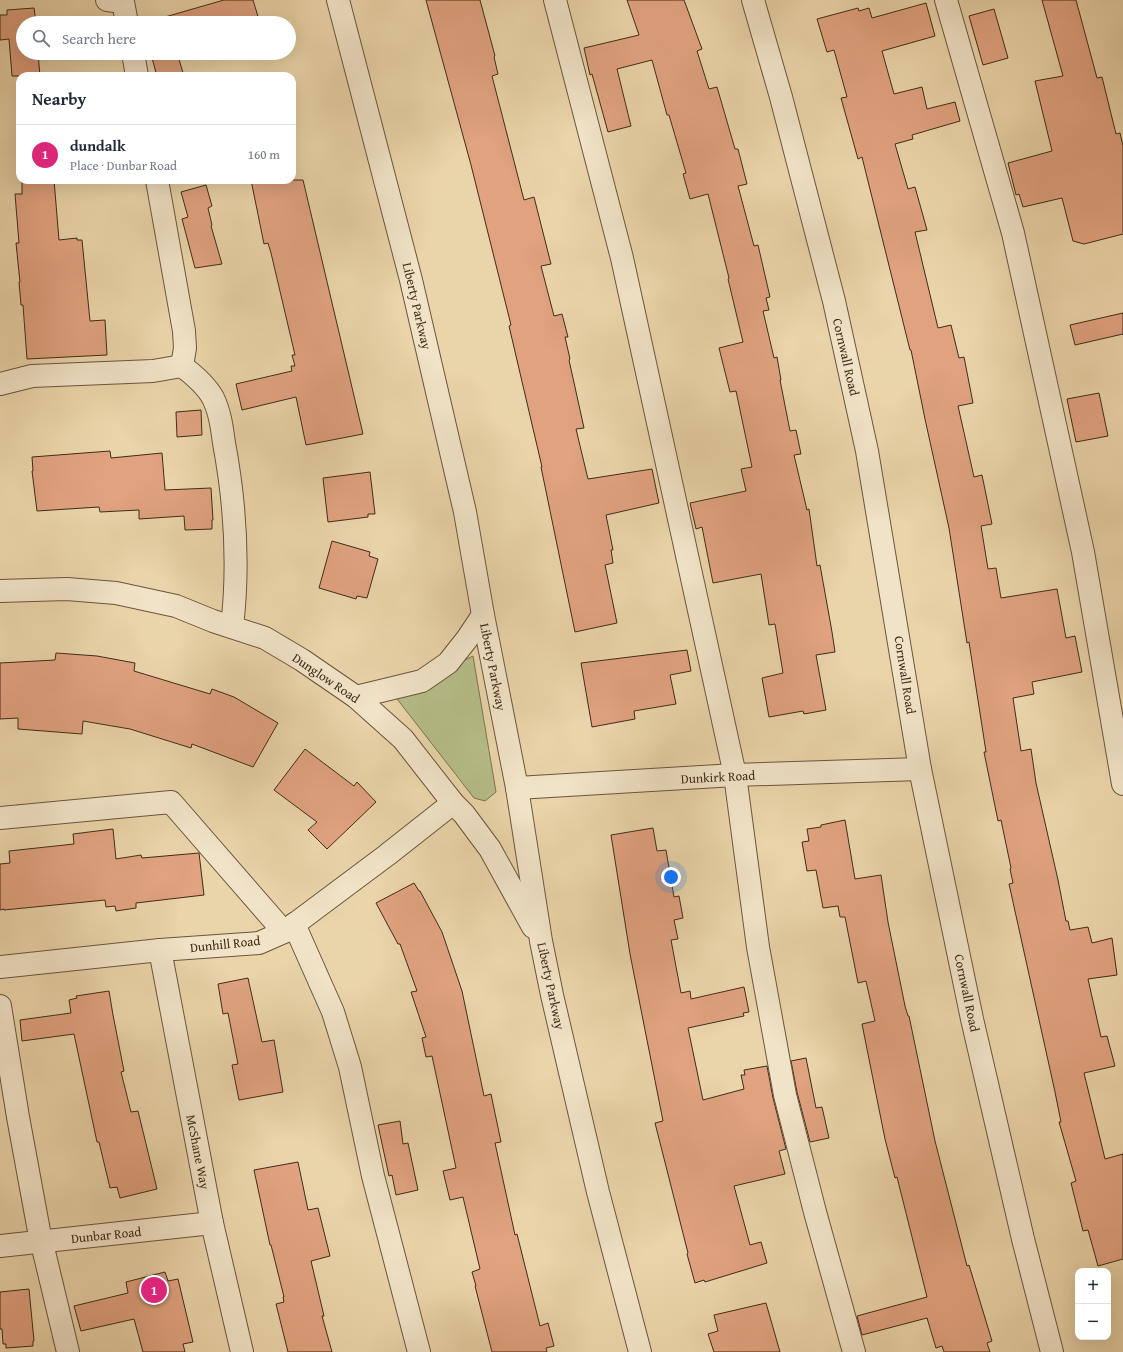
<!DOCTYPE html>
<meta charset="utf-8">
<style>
body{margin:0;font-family:"Gentium Book Plus",serif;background:#f6f6f7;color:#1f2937}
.controls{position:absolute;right:12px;bottom:12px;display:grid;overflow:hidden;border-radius:8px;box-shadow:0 4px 16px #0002}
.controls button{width:36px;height:36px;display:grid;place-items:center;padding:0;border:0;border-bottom:1px solid #e0e1e3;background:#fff;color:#1f2937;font:20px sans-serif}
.you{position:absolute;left:671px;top:877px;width:14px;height:14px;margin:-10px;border:3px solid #fff;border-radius:50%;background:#1a73e8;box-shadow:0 0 0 6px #1a73e833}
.badge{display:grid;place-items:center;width:26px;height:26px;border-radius:50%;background:#db2777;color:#fff;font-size:13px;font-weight:700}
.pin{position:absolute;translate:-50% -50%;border:2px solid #fff;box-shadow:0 1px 4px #0006}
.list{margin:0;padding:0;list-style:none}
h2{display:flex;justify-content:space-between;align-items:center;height:52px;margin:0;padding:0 16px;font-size:17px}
h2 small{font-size:13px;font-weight:400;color:#747a83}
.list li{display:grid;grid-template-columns:26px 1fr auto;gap:12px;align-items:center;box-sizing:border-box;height:60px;padding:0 16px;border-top:1px solid #e0e1e3}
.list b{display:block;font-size:15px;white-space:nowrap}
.list p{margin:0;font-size:13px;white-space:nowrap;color:#747a83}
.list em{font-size:13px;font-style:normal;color:#747a83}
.icon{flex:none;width:22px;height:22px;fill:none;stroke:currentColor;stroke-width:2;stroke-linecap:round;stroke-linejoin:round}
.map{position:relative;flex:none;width:1123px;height:1352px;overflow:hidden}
.search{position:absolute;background:#fff;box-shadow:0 4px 16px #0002;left:16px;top:16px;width:280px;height:44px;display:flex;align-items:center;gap:10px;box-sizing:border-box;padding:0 14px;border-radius:22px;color:#747a83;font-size:15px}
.panel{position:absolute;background:#fff;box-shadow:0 4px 16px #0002;left:16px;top:72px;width:280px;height:112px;border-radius:12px}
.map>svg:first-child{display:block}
.green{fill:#b6bd88;stroke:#7c7452}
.building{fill:#e0a27f;stroke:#412b1b}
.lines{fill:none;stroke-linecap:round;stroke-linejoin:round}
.minor-casing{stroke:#6b553e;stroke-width:24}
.minor{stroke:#f1e3c7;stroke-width:22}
.labels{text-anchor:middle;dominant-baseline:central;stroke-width:3;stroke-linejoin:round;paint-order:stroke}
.street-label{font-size:13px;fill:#412b1b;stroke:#f1e3c7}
</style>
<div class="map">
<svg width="1123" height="1352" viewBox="0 0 1123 1352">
<rect width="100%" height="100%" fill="#ead4a9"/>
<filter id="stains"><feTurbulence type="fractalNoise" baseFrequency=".005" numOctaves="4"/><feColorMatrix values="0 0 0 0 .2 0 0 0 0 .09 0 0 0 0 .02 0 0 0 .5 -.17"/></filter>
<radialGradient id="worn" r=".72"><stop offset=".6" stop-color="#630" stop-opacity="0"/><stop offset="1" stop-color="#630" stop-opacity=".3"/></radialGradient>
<path class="green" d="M473,656L496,792L485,801L474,798L394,695Z"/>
<g class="building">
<path d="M224,0H253L260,23H166L165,17Z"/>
<path d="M426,0H480L495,56L494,57L498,74L492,76L524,200L534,197L551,264L541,266L554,316L562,314L568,337H565L570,359L569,360L584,428L576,429L588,479L652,469L659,503L606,515L613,550H611L613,563L605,565L617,623L575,632L541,467H542L509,326L511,325L471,165Z"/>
<path d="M627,0H684L702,49L697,51L709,89L717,87L735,149H738L747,184L738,186L754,246L758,245L770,297L766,298L769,310L763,311L774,358L777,357L781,380H780L790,431L796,430L801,454L794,455L807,510L809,509L817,566L820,565L832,632L835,652L816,655L826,710L804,714L803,711L769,717L762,678L783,673L775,624L769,625L761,574L713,583L702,527L696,529L690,503L746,491L741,469L752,467L736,391L730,392L719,348L743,342L728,279L729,278L708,194L690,199L683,174L686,173L669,115H667L652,60L617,69L631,126L608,132L592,74L590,75L584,48L639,35Z"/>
<path d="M1042,0H1076L1097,78L1102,77L1116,134L1120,133L1123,146V234L1084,244L1073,241L1062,198L1023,207L1019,194L1016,195L1008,163L1052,151L1035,81L1063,76Z"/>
<path d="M926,3L935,36L882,51L894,94L922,87L927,109L955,102L960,121L912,135L913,139L895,144L908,189L915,187L927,230L915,232L938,328L951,325L959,358L964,357L973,403L958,406L974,477L982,475L992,524L981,526L988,569L996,568L1001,598L1057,589L1066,638L1075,636L1082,672L1032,682L1034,694L1013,698L1021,751L1031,749L1036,783L1058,880L1066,921H1068L1070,930L1088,927L1092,943L1112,938L1117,975L1088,979L1101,1037L1107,1036L1115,1066L1084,1073L1105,1159L1123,1154V1259L1098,1266L1088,1230L1083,1231L1071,1183L1076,1181L1059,1122H1061L1055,1092L1009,884L1013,883L1010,869L1011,868L1001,820L998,821L984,752H986L969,642L967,643L949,528L925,419L911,350H910L862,157L858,159L841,98L847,97L834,50L827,52L817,19L858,8L859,11L869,8L872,18Z"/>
<path d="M34,8L36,23H23V53H38L40,76H12L9,39L0,40V15H7V10Z"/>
<path d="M994,9L1008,58L983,65L969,16Z"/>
<path d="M170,53H177L184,76H157L152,58Z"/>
<path d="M22,180H54L59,240L77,238V240H82L90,321L105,320L107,355L27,359L23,305H21L19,282H20L16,243H19L15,194H22Z"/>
<path d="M251,180H303L363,434L306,445L296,397L242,410L236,384L292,371L291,366H295L292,355H295L271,253L268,243L264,244Z"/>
<path d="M206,185L212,206L208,208L212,225L211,226L222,264L195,268L182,219L188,217L181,192Z"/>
<path d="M1123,313V334L1075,345L1070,325Z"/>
<path d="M1099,393L1108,436L1076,442L1067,399Z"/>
<path d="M201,410L202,435L177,437L176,412Z"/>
<path d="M110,451L111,458L162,453L165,490L211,488L213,520H212V529L185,530L184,516L139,519V510L100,512L99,507L37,511L32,471H33L32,457Z"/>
<path d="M370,472L375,514H368V517L328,522L323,478Z"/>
<path d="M332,541L370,552L369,556L378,559L367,598L357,596L356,599L319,588Z"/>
<path d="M687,650L691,671L670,675L676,704L634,711L635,719L592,727L581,663Z"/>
<path d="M56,653L97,656L135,663L134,671L210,694L212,689L234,697L278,723L253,767L192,744L191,748L130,729L83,721L82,734L18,729V718L0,719V663L55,660Z"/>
<path d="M305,749L354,786L357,782L376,802L327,849L308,830L317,822L274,790Z"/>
<path d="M845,820L855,879L881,875L888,922L905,1006L908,1016H909L935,1141L967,1266L969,1265L992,1341L987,1343L990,1352H944L942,1346L936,1348L927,1318L862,1335L857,1316L927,1297L897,1177L895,1178L885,1139L862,1024L875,1021L866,981L858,983L845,917H840L838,906L823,908L816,870L807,871L802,842L809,841L807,829L821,827V825Z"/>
<path d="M653,828L657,851L666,850L674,897L679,896L683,918L674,920L678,939L671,940L681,993L690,991L691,999L744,987L749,1012L743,1013L744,1016L688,1028L703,1100L744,1089L741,1075H745L744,1070L767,1066L773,1098L786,1149L779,1151L785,1174L734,1186L750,1245L761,1242L767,1263L705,1282L704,1280L695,1283L687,1254L688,1253L655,1123L663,1121L630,954L611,835Z"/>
<path d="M113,829L116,859L141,855L142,858L199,853L204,895L136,903V908L116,911L115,906L106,907L105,900L4,910V909L0,910V864L10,863L9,851L74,844L73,834Z"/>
<path d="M414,883L419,891H420L442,932L462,991L484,1096L491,1094L501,1142L495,1143L515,1235L517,1234L540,1326L548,1323L554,1346L546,1348L547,1352H492L475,1286H476L472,1272L480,1269L463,1197L450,1200L443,1171L456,1168L432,1056L426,1057L422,1038L426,1037L411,992L417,991L400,944H398L376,903Z"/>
<path d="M248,978L262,1042L274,1040L283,1092L239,1100L232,1065L238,1064L228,1013L223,1014L218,984Z"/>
<path d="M109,991L113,1015L124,1071L121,1072L131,1112L138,1111L157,1189L120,1198L117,1187L110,1188L99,1142H97L74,1034L22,1041L20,1020L71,1013L69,1000L77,998L76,996Z"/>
<path d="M806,1058L816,1108L822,1107L829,1138L810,1142L797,1092L791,1061Z"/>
<path d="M400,1121L403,1144L408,1143L418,1190L396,1195L392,1175L389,1176L378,1125Z"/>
<path d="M298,1162L308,1210L318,1208L330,1256L311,1261L324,1316H322L332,1352H288L276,1304L284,1302L283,1297H284L271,1245H270L254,1170Z"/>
<path d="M165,1272L168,1281L178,1279L193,1342L183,1344L185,1352H143L134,1319L81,1331L74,1306L128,1293L126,1282Z"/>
<path d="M29,1289L34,1341H33V1346L6,1348V1344H3L2,1329H0V1292Z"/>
<path d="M766,1303L780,1352H714L708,1334L718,1331L714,1315Z"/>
</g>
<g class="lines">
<g class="minor-casing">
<g id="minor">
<path d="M107,0L123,2L127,23"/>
<path d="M338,0L411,280L465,512L483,615L517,788L541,941L552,995L598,1192L640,1352"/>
<path d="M555,0L622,258L735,775L758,947L785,1095L815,1212L854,1352"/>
<path d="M753,0L781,97L834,301L867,451L920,769L972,1019L1023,1239L1052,1352"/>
<path d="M946,0L1013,233L1083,552L1123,784"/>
<path d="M133,53L137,76"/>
<path d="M157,180L184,331L185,348L182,366"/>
<path d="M0,384L32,376L153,371L182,366C194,375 206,385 213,398C220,412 222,428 224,443C235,502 239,567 232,627"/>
<path d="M0,591L67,589L116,593L176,606L213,621L265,638L302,660L356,697L403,739L453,803L464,814L490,849L533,927"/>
<path d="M356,697L422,681L448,663L467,639L483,615"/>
<path d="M517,788L735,775L920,769"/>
<path d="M0,818L171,802L284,932"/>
<path d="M294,924L333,1012L350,1067L373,1176L419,1352"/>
<path d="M160,950L212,1223L242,1352"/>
<path d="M0,967L160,950L259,943L284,932L387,855L453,803"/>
<path d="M0,1006L18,1117L39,1231L68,1352"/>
<path d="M0,1246L212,1223"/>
</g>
</g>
<use href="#minor" class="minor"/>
</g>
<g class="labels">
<g class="street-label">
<text transform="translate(417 306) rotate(77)">Liberty Parkway</text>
<text transform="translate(846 357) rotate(77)">Cornwall Road</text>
<text transform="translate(493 667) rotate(79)">Liberty Parkway</text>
<text transform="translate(905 675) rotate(81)">Cornwall Road</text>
<text transform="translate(326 678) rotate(34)">Dunglow Road</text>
<text transform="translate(718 777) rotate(-3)">Dunkirk Road</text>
<text transform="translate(225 944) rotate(-6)">Dunhill Road</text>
<text transform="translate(551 986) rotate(78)">Liberty Parkway</text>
<text transform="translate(967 993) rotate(78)">Cornwall Road</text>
<text transform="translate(198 1152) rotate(79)">McShane Way</text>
<text transform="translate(106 1235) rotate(-6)">Dunbar Road</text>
</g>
</g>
<rect width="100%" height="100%" filter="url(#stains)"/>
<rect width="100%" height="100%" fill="url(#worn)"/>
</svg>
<div class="controls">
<button>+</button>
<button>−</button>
</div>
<div class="you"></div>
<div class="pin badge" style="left:154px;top:1290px">1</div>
<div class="search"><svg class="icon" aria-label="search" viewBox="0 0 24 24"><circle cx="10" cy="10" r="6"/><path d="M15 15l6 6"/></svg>Search here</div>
<section class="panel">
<h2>Nearby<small></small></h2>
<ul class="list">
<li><span class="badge">1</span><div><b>dundalk</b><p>Place · Dunbar Road</p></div><em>160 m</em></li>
</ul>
</section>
</div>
